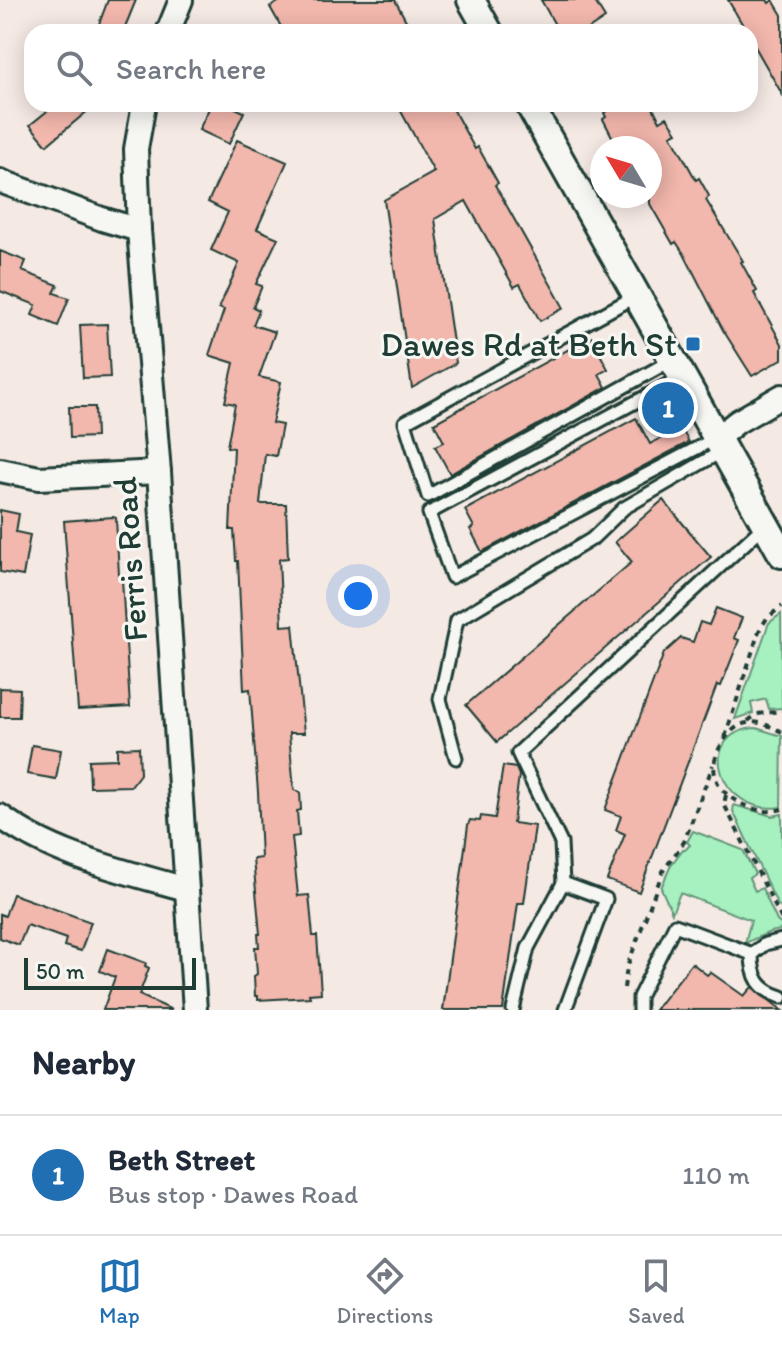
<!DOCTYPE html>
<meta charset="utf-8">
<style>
body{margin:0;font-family:Itim,sans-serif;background:#f6f6f7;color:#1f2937}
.compass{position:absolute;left:590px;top:136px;width:72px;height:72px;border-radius:50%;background:#fff;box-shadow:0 4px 20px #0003;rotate:308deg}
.scale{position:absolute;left:24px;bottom:20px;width:172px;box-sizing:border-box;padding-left:8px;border:4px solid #1f3d34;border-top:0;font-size:22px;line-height:28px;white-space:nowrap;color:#1f3d34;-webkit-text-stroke:6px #f6f6f2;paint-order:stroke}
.you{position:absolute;left:358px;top:596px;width:28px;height:28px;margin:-20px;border:6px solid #fff;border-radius:50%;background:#1a73e8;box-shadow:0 0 0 12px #1a73e833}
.badge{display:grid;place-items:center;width:52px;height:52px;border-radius:50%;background:#1f6fb2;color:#fff;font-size:26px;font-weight:700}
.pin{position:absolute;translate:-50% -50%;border:4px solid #fff;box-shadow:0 2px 8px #0006}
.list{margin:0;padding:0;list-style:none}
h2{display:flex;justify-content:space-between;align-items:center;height:104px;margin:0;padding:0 32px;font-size:34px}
h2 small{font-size:26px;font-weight:400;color:#747a83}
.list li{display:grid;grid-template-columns:52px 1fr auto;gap:24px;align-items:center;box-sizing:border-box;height:120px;padding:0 32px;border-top:2px solid #e0e1e3}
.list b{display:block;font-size:30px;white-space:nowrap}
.list p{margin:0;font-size:26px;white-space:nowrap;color:#747a83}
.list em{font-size:26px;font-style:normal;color:#747a83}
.icon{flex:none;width:44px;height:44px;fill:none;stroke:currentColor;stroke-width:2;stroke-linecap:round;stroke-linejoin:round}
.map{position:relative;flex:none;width:782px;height:1010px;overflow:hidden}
.search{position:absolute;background:#fff;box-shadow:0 4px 20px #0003;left:24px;right:24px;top:24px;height:88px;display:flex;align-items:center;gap:20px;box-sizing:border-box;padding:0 28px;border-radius:24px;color:#747a83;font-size:30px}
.sheet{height:224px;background:#fff}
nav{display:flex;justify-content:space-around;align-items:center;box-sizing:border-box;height:112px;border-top:2px solid #e0e1e3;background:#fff;font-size:22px;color:#747a83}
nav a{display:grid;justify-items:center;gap:4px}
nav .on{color:#1f6fb2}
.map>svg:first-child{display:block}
.green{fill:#a7f0bf;stroke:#63967a;stroke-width:2}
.building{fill:#f2b7ad;stroke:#1f3d34;stroke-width:2}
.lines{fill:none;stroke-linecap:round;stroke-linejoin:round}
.service-casing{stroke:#1f3d34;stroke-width:17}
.minor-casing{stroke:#1f3d34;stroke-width:28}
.tertiary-casing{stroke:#1f3d34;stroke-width:32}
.path{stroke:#1f3d34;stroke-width:4;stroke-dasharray:6 6;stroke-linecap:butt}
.service{stroke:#f6f6f2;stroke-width:11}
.minor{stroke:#f6f6f2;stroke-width:22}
.tertiary{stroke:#f6f6f2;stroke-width:26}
.poi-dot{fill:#1f6fb2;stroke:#f6f6f2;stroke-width:3}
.labels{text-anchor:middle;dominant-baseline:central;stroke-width:6;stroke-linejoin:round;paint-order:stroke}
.poi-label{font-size:34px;fill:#1f3d34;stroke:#f6f6f2;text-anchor:end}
.street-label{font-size:34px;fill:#1f3d34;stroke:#f6f6f2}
</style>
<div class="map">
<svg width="782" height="1010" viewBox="0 0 782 1010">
<rect width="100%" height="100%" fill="#f5e9e4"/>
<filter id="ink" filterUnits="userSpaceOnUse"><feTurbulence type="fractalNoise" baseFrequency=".0125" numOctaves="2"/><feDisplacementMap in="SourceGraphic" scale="16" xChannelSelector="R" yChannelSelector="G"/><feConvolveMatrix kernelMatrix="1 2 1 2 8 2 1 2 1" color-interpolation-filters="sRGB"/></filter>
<g filter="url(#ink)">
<g class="green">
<path d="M781,614L782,708L769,709L766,699L751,703L753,713L735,719L767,628L769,623Z"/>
<path d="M756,728L782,736L781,807C719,817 693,732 756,728Z"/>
<path d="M734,805L772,816L782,814V909L777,904L733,811Z"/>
<path d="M693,831L743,850L755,874L749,878L755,891L762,888L777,921L782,925L781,930L770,932L745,943L751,920L680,893L672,913L661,888L671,865L683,849L685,850L690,845L687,842Z"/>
</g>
<g class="building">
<path d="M108,0H136L123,32H96Z"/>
<path d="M282,0H395L412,32H284L270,7Z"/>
<path d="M541,0H594L605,18L584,32H559Z"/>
<path d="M728,0H767L769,3L773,0L782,15V94L750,38V32H747Z"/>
<path d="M56,104H96L47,145L30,125Z"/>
<path d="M211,104H227L244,112L229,144L199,130Z"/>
<path d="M397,104H450L475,149L478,147L498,183L495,185L564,308L540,321L520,284L514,287L466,201L435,219L456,363L412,388L384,200L434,172Z"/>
<path d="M620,104H651L660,121L667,117L677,132L671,135L696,180L699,178L709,196L706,200L743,261L741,262L757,291L754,293L782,344V359L752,376L723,330L684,254L676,242L673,244L650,204V148H618L603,119L606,117L604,113Z"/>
<path d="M237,140L287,162L257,229L278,238L256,284L262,286L253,307L259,310L253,325L275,332L259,377L281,382L272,423L282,425L276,456L265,454L260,504H286L288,558L279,559L282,626L293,625L304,733H289L294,790L300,792L301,810L297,811L299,836L292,837L298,896L309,895L313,936H317L321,993L309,994L310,997L258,1000V996H255L254,976L257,974L255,947H259L258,934H260L253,859L261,858L258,792L250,689L244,690L238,561H236L234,530H230L234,448L227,447L235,404L225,402L234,363L209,355L224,310L219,308L239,263L211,250L228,212L208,202Z"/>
<path d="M0,251L26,261L22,271L58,285L54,293L69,298L58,326L32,315L36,305L0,291Z"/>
<path d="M107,324L110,377L83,378L80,325Z"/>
<path d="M591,337L608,369L599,374L606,387L450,474L435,446L444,442L434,423Z"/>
<path d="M69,407H95L96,437L70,438Z"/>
<path d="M636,418L650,444L681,428L689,442L482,552L470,529L474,527L465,510Z"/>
<path d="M663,500L711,557L497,742L466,705L632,562L615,542Z"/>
<path d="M0,510L19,514L16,532L30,535L23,576L0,572Z"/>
<path d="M113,517L116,518L119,575L122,579L130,707L78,710L64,521Z"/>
<path d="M716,608L742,618L734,638L739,640L721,686L717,685L639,892L607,880L625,834L616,830L621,816L605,810L664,653L681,638L693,642L700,622L709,625Z"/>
<path d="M0,688L20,689L19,717H0Z"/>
<path d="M32,745L61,750L56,779L27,774Z"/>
<path d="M139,747L140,774L131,786L90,787L89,760L117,759V748Z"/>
<path d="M503,766L516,768L519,775L513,823L535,826L524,903H518L503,1010H443L468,825L470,820L480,821L481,816L495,818Z"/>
<path d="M13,894L91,922L81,951L64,946L66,939L27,925L19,945L0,938V914L5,916Z"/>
<path d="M108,949L146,963L145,966L149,968L139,995L172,1010H103L115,977L100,971Z"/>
<path d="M692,963L707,975L710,972L744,996L752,987L782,1010H655Z"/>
</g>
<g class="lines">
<g class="service-casing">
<g id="service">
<path d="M636,296L405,422L428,496L672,360"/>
<path d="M682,377L429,513L452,577L716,438"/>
<path d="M456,758L440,699L457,620L592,539L624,508L724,450"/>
<path d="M752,954L765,944L782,940"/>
<path d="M513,1010L528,948L563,883"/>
<path d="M565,1010L606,899L563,883L561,843L518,753L765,525"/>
<path d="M639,1010V997L675,925L752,954C752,977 759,990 782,997"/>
</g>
</g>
<g class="minor-casing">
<g id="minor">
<path d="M168,32L181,0"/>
<path d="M144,104L136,149L139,230L159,472L195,1010"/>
<path d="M0,181L102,219L139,230"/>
<path d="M717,438L737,422L782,396"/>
<path d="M0,470L39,478L159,472"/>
<path d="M0,816C53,856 123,871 186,889"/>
</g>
</g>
<g class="tertiary-casing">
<g id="tertiary">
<path d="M471,0L489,32"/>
<path d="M529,104L782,554"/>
</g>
</g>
<g class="path">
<path d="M748,721L757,714L782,711"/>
<path d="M782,732C772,727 759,720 747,723C735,725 725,737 720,747C706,775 719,794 746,806C758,811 770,813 782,809"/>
<path d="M725,737L759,631L767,618L782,606"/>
<path d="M726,795L724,804L782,920"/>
<path d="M624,988L627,967L663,871L684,842L713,765"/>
</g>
<use href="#service" class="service"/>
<use href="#minor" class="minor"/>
<use href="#tertiary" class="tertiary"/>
</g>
</g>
<rect class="poi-dot" x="685" y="336" width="16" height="16" rx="4"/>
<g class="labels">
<g class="poi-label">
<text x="677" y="344">Dawes Rd at Beth St</text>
</g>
<g class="street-label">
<text transform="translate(130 559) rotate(-94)">Ferris Road</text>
</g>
</g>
</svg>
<svg class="compass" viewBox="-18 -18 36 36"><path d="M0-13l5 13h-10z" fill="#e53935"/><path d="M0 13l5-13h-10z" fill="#747a83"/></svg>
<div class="scale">50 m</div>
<div class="you"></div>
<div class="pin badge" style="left:668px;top:408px">1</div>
<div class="search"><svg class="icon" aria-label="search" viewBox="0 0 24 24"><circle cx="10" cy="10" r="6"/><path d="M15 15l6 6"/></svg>Search here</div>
</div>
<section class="sheet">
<h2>Nearby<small></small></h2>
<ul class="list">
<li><span class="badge">1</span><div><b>Beth Street</b><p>Bus stop · Dawes Road</p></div><em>110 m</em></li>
</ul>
</section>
<nav>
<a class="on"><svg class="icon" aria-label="map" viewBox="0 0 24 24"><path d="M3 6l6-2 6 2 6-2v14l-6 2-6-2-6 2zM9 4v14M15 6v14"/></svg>Map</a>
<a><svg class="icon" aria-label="directions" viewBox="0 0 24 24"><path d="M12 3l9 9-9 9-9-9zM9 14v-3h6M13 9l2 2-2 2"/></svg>Directions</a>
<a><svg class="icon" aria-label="saved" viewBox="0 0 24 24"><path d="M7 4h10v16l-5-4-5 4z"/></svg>Saved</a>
</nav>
